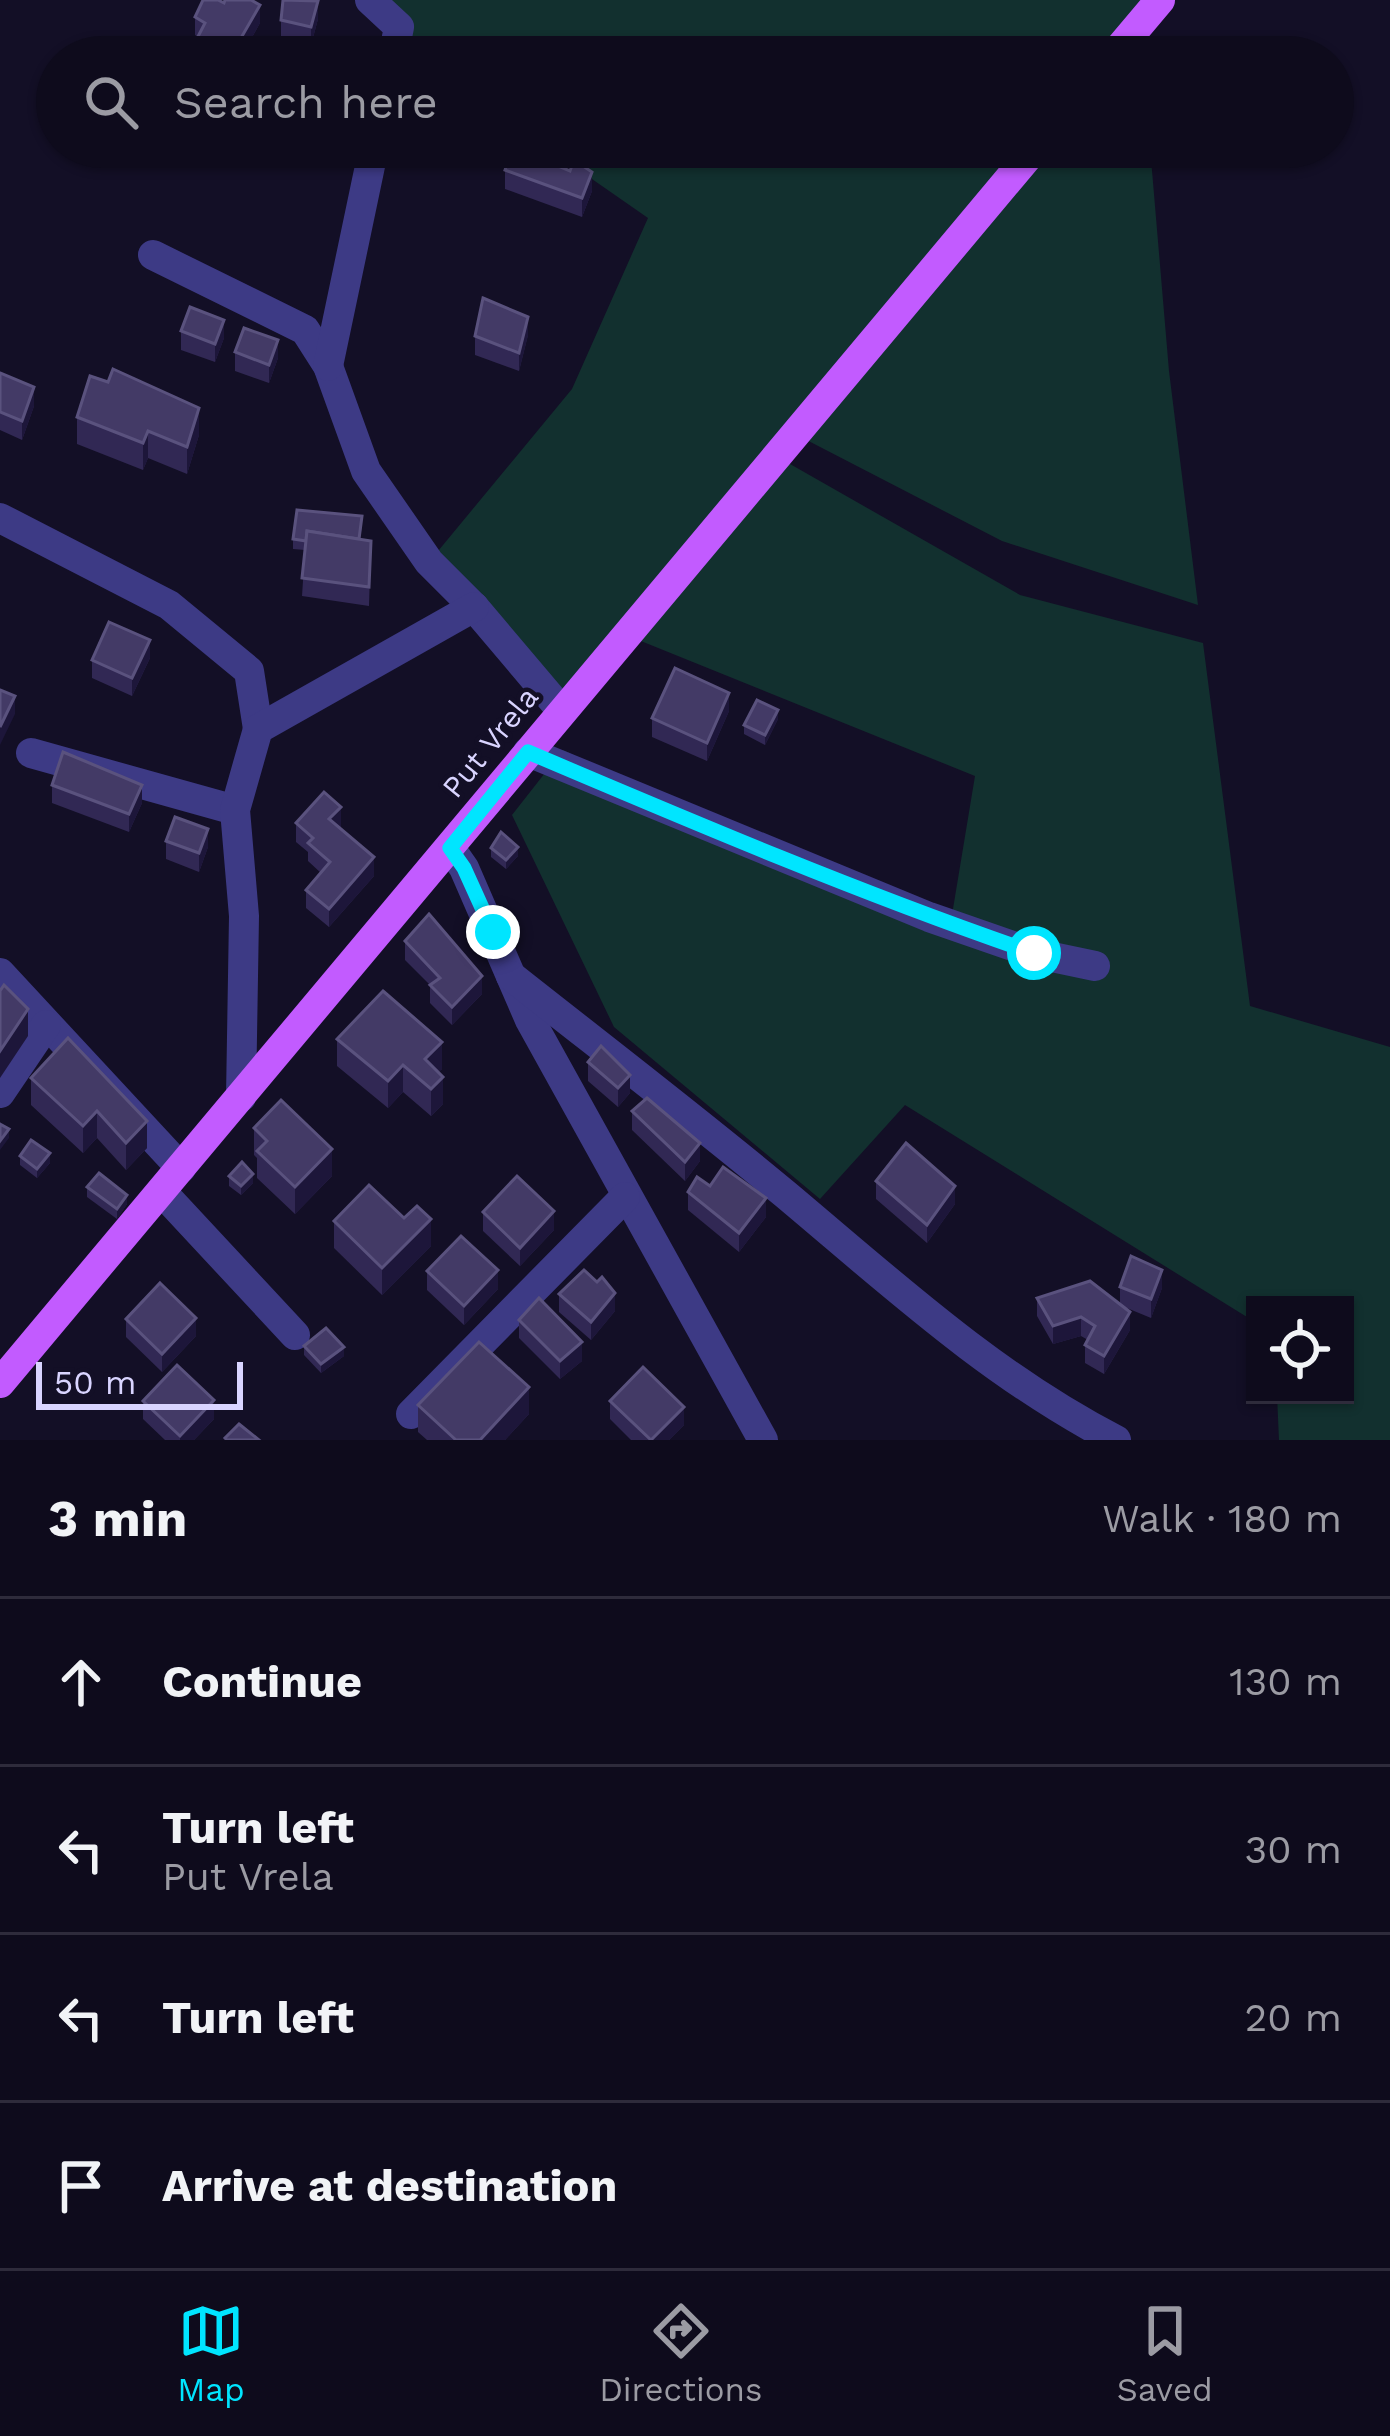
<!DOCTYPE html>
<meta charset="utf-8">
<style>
body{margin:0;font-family:"Work Sans",sans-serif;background:#171425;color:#f1f3f6}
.controls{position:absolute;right:36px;bottom:36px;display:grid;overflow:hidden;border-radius:0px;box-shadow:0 3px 9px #0004}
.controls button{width:108px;height:108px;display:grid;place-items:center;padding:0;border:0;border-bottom:3px solid #2e2b3b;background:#0e0b1c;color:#f1f3f6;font:60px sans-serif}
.scale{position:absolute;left:36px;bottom:30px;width:207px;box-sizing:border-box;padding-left:12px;border:6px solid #d9d4ff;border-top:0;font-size:33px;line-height:42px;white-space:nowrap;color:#d9d4ff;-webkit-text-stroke:9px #130f26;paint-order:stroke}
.stop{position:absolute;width:36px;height:36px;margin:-27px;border:9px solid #00e5ff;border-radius:50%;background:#fff}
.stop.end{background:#00e5ff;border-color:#fff;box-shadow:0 3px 12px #0008}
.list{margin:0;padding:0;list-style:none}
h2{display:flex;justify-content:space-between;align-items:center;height:156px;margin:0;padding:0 48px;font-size:51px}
h2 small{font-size:39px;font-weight:400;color:#9b9ba3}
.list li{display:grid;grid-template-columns:78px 1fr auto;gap:36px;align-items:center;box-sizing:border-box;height:168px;padding:0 48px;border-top:3px solid #2e2b3b}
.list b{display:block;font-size:45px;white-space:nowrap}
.list p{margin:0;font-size:39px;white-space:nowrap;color:#9b9ba3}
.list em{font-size:39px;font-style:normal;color:#9b9ba3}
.icon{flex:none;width:66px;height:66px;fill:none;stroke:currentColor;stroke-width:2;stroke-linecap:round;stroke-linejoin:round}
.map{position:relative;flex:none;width:1390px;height:1440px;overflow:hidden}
.search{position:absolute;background:#0e0b1c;box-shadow:0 3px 9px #0004;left:36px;right:36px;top:36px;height:132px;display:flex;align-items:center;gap:30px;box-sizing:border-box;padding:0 42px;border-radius:66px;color:#9b9ba3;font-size:45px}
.sheet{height:828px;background:#0e0b1c}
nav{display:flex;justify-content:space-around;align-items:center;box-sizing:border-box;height:168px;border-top:3px solid #2e2b3b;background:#0e0b1c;font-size:33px;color:#9b9ba3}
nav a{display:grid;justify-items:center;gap:6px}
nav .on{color:#00e5ff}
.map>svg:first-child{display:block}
.green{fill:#12302f}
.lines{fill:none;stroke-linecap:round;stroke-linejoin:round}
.minor{stroke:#3d3a85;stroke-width:30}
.major{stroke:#c25bff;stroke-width:30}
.wall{fill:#312854}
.shaded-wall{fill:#1d163a}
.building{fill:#433a66;stroke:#5a527e;stroke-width:3}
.route{stroke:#00e5ff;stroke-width:15}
.labels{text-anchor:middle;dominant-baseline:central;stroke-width:9;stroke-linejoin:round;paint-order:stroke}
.street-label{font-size:30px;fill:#d9d4ff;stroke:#130f26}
</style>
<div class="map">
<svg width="1390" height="1440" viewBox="0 0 1390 1440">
<rect width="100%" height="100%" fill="#130f26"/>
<g class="green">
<path d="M372,0H1160L1139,24L1142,57H387L389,16Z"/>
<path d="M532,147H1150L1169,371L1198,605L1002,541L795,434L776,456L1020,595L1203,643L1250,1006L1390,1047V1440H1279L1277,1395H1345V1305H1255V1322L905,1105L820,1199L614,1027L512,815L563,750L949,933L975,776L626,635L562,711L429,562L572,389L648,218L579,170Z"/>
</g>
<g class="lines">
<g class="minor">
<path d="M370,0L399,27L393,57"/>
<path d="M153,255L305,330L328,366L366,471L429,562L474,607L562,711"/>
<path d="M328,366L374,147"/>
<path d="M0,518L169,605L249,671L258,729"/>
<path d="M528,752L929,917L1033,953L1095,966"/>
<path d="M31,753L235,810"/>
<path d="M450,848L464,868L530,1020L763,1440"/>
<path d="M0,973L181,1168"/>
<path d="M511,976C602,1048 695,1119 785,1194C890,1282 993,1377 1116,1440"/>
<path d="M0,1093L46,1025"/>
<path d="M241,1097L244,916L235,810L258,729L474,607"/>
<path d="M162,1192L295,1335"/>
<path d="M411,1414L625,1197"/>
</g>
<g class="major">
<path d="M1112,57L1160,0"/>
<path d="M0,1383L1036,147"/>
</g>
</g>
<g class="wall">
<path d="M195,17L260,23L241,57H190V52L198,37L195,35Z"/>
<path d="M318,19L311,45L281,38V20Z"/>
<path d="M545,161L592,191L582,217L505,189V170Z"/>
<path d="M181,331L224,338L215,362L181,350Z"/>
<path d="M528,335L519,371L475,355V336Z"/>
<path d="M235,352L278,358L269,383L235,371Z"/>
<path d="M0,373L34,406L22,440L0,430Z"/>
<path d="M77,417L199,435L187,474L148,458L143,470L77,444Z"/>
<path d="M362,525L360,539L371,541L369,606L302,596L305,550L293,549V539Z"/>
<path d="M150,658L132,696L92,678V660Z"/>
<path d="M729,711L707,761L652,737V718Z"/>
<path d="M778,719L765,745L744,734V725Z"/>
<path d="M52,785L142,803L129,832L52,803Z"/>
<path d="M296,823L341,826L339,828L374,876L329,927L306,908V890L321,873L308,861V852L296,842Z"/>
<path d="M166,841L208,847L199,872L166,859Z"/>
<path d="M491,848L518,856L506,869L491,857Z"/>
<path d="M405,941L482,994L452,1025L430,1003V985L405,960Z"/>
<path d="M337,1039L442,1069L438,1072L443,1104L431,1116L403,1092L388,1108L337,1066Z"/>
<path d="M588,1062L630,1093L618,1107L588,1081Z"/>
<path d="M31,1078L147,1121V1148L126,1170L97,1138L83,1153L31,1105Z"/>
<path d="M632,1111L700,1161L685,1181L632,1130Z"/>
<path d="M254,1128L332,1176L295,1214L257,1178V1158L254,1155Z"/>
<path d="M20,1156L50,1163L37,1178L20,1165Z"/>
<path d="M229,1176L253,1183L241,1195L229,1186Z"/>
<path d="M876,1181L955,1204L927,1243L876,1199Z"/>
<path d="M710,1186L766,1217L739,1252L688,1210V1192Z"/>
<path d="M87,1187L127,1204L117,1219L87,1197Z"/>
<path d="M483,1212L554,1230L520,1266L483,1231Z"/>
<path d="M404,1218L431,1246L382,1295L334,1248V1221Z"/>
<path d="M427,1271L498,1289L464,1325L427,1290Z"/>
<path d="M1120,1287L1162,1288L1151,1318L1122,1306L1130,1330L1104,1374L1085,1363V1345L1088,1340L1081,1336L1053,1344L1037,1316V1298L1120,1304Z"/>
<path d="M559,1294L615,1311L591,1340L559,1312Z"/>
<path d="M126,1319L196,1336L162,1372L126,1337Z"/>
<path d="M519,1320L582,1361L560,1379L519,1338Z"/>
<path d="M304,1346L344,1356L321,1373L304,1355Z"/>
<path d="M143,1401L214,1419L194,1440H165L143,1419Z"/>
<path d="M610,1401L684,1425L669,1440H631L610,1419Z"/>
<path d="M418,1405L529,1414L505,1440H427L418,1432Z"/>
</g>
<g class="shaded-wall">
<path d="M318,1V19L311,45V27Z"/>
<path d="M260,5V23L241,57H230Z"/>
<path d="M592,172V191L582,217V198Z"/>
<path d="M528,317V335L519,371V353Z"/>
<path d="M224,320V338L215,362V344Z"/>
<path d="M278,340V358L269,383V365Z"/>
<path d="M34,387V406L22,440V421Z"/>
<path d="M199,408V435L187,474V447Z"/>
<path d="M148,431V458L143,470V443Z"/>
<path d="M150,640V658L132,696V678Z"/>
<path d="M729,693V711L707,761V743Z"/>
<path d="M15,696V714L0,745V727Z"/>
<path d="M778,710V719L765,745V735Z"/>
<path d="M142,785V803L129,832V814Z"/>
<path d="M341,807V826L329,838V819Z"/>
<path d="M208,829V847L199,872V853Z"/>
<path d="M518,847V856L506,869V860Z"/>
<path d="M374,857V876L329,927V909Z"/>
<path d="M482,976V994L452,1025V1007Z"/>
<path d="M28,1009V1036L0,1078V1051Z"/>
<path d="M442,1042V1069L425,1086V1059Z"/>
<path d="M403,1065V1092L388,1108V1081Z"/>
<path d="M630,1075V1093L618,1107V1088Z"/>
<path d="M443,1077V1104L431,1116V1089Z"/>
<path d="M97,1111V1138L83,1153V1126Z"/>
<path d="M147,1121V1148L126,1170V1143Z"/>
<path d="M9,1129V1138L0,1150V1141Z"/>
<path d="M700,1143V1161L685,1181V1162Z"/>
<path d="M332,1149V1176L295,1214V1187Z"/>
<path d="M50,1153V1163L37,1178V1169Z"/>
<path d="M253,1174V1183L241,1195V1186Z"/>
<path d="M955,1186V1204L927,1243V1225Z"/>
<path d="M127,1195V1204L117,1219V1209Z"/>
<path d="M766,1198V1217L739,1252V1233Z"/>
<path d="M554,1211V1230L520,1266V1248Z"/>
<path d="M431,1219V1246L382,1295V1268Z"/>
<path d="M498,1270V1289L464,1325V1306Z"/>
<path d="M1162,1270V1288L1151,1318V1299Z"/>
<path d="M615,1293V1311L591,1340V1322Z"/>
<path d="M1130,1312V1330L1104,1374V1356Z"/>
<path d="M1081,1317V1336L1053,1344V1326Z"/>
<path d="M196,1318V1336L162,1372V1354Z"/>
<path d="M582,1342V1361L560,1379V1361Z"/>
<path d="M344,1347V1356L321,1373V1364Z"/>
<path d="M529,1387V1414L505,1440H480Z"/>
<path d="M214,1400V1419L194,1440H180V1436Z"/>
<path d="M684,1407V1425L669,1440H651Z"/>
</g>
<g class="building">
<path d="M203,0H218L224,3L225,0H251L260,5L230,57H199L190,52L205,23L195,17Z"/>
<path d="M283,0L318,1L311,27L281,20Z"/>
<path d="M513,147H538L545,150L544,160L570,171L574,160L592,172L582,198L505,170Z"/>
<path d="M483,298L528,317L519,353L475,336Z"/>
<path d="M190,307L224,320L215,344L181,331Z"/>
<path d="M244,328L278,340L269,365L235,352Z"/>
<path d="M113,369L199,408L187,447L148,431L143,443L77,417L90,376L108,382Z"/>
<path d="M0,373L34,387L22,421L0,412Z"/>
<path d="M297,510L362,516L359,539L307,531L306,541L293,539Z"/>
<path d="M307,531L371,541L369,587L302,578Z"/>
<path d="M109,622L150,640L132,678L92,660Z"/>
<path d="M675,668L729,693L707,743L652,718Z"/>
<path d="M0,690L15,696L0,727Z"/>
<path d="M757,700L778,710L765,735L744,725Z"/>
<path d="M63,752L142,785L129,814L52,785Z"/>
<path d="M324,792L341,807L329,819L374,857L329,909L306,890L330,862L308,843L313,838L296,823Z"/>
<path d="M175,817L208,829L199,853L166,841Z"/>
<path d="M501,832L518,847L506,860L491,848Z"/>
<path d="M429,914L482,976L452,1007L430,985L440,978L405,941Z"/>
<path d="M4,985L28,1009L0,1051V991Z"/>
<path d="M383,991L442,1042L425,1059L443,1077L431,1089L403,1065L388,1081L337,1039Z"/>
<path d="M68,1038L147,1121L126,1143L97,1111L83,1126L31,1078Z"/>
<path d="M601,1046L630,1075L618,1088L588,1062Z"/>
<path d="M647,1098L700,1143L685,1162L632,1111Z"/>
<path d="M281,1100L332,1149L295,1187L257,1151L267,1141L254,1128Z"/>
<path d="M0,1124L9,1129L0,1141Z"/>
<path d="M31,1140L50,1153L37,1169L20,1156Z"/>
<path d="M906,1143L955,1186L927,1225L876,1181Z"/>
<path d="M242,1162L253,1174L241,1186L229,1176Z"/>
<path d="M723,1167L766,1198L739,1233L688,1192L697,1177L710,1186Z"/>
<path d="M99,1173L127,1195L117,1209L87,1187Z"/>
<path d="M517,1176L554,1211L520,1248L483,1212Z"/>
<path d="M369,1185L404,1218L417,1206L431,1219L382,1268L334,1221Z"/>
<path d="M461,1236L498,1270L464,1306L427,1271Z"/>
<path d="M1131,1256L1162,1270L1151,1299L1120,1287Z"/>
<path d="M584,1270L597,1282L602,1277L615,1293L591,1322L559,1294Z"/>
<path d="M1090,1281L1130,1312L1104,1356L1085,1345L1095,1326L1081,1317L1053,1326L1037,1298Z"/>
<path d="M160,1283L196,1318L162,1354L126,1319Z"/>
<path d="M539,1298L582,1342L560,1361L519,1320Z"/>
<path d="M326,1328L344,1347L321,1364L304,1346Z"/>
<path d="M479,1342L529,1387L480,1440H456L418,1405Z"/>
<path d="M177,1365L214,1400L180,1436L143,1401Z"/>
<path d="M643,1367L684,1407L651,1440L610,1401Z"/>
<path d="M239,1424L259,1440H227L225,1438Z"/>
</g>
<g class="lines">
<path class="route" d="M493,932L464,868L450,848L528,752C695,823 862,894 1034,953"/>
</g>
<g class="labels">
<g class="street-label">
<text transform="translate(490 742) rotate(-51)">Put Vrela</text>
</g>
</g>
</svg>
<div class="controls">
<button><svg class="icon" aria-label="locate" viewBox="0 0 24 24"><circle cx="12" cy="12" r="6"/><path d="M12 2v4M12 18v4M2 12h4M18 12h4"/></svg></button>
</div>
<div class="scale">50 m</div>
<div class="stop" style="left:1034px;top:953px"></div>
<div class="stop end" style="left:493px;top:932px"></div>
<div class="search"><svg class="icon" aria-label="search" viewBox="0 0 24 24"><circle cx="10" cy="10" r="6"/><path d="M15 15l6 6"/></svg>Search here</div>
</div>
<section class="sheet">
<h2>3 min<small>Walk · 180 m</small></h2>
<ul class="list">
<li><svg class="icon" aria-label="ahead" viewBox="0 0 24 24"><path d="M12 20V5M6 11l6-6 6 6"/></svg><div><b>Continue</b></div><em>130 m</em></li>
<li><svg class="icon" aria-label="left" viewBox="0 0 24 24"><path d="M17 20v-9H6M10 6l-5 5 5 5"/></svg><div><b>Turn left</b><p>Put Vrela</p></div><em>30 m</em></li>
<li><svg class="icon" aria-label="left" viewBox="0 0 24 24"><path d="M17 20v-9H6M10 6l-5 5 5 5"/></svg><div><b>Turn left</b></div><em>20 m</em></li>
<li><svg class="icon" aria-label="arrive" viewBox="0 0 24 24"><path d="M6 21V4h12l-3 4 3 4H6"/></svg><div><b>Arrive at destination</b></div></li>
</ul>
</section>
<nav>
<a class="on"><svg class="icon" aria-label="map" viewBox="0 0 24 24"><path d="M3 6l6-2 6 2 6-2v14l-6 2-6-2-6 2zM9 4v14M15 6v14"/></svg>Map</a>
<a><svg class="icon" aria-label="directions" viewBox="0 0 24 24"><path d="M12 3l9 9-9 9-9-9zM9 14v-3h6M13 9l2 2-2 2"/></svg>Directions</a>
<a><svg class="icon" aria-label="saved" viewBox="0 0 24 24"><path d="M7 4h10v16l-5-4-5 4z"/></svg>Saved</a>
</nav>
